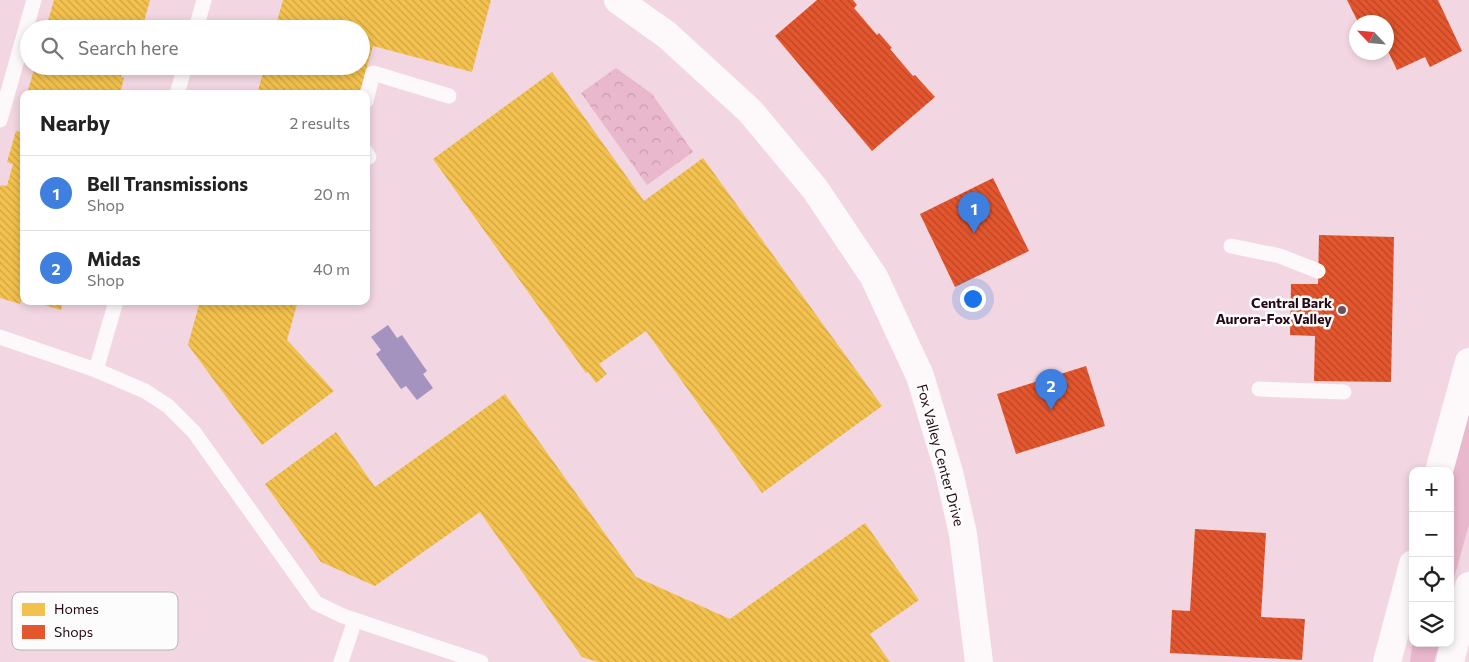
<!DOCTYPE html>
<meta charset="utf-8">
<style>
body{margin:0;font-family:Commissioner,sans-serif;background:#f2f2f2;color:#222}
.controls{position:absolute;right:15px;bottom:15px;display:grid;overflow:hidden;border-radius:10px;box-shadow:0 2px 8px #0003}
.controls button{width:45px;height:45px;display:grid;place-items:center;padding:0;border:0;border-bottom:1px solid #e0e0e0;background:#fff;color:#222;font:25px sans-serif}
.compass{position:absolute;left:1349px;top:15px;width:45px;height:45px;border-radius:50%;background:#fff;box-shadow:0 2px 8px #0003;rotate:296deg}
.you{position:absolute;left:972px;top:298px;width:18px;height:18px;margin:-12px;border:4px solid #fff;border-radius:50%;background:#1a73e8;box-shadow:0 0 0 8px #1a73e833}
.badge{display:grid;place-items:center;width:32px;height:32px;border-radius:50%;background:#db2777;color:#fff;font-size:16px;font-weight:700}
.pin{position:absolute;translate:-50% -41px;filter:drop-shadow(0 1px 2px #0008)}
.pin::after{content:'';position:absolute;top:26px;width:18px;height:15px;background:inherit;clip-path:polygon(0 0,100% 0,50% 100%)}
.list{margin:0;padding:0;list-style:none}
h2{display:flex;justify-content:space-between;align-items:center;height:65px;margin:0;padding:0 20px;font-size:21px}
h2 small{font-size:16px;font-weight:400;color:#767676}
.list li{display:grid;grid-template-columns:32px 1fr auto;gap:15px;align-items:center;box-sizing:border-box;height:75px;padding:0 20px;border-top:1px solid #e0e0e0}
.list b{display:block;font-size:19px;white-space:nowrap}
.list p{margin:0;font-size:16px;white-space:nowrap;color:#767676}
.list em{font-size:16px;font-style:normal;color:#767676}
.icon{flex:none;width:28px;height:28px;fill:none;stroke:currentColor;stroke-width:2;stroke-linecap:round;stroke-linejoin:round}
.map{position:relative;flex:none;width:1469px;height:662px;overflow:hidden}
.search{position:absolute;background:#fff;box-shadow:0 2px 8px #0003;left:20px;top:20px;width:350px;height:55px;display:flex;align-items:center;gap:12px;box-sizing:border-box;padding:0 18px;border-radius:28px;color:#767676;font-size:19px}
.panel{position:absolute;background:#fff;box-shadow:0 2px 8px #0003;left:20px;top:90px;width:350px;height:215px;border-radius:10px}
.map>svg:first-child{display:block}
.green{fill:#e9b8cc}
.park{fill:url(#park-crowns)}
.water{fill:#a493bf}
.homes{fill:url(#homes-back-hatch)}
.shops{fill:url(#shops-back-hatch)}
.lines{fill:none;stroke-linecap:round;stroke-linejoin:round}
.lane{stroke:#fdf9fa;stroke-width:15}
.street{stroke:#fdf9fa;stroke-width:28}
.secondary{stroke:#fdf9fa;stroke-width:28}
.poi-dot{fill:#6c505c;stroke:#fcfcfc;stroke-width:2}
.labels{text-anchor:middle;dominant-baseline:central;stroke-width:5;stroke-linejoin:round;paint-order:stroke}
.poi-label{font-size:14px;font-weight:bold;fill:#240815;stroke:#fcfcfc;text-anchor:end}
.street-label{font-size:14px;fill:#240815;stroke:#fcfcfc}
.key{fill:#fcfcfc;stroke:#bbb3b7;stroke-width:1}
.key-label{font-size:14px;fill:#240815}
</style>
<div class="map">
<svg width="1469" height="662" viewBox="0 0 1469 662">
<defs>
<pattern id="park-crowns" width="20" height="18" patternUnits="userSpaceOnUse" patternTransform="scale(1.25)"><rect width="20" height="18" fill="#e9b8cc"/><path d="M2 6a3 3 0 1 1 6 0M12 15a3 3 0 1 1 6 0" fill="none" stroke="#c89dae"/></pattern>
<pattern id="homes-back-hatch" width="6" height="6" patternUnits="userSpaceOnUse" patternTransform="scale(1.25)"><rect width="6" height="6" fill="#f2c14e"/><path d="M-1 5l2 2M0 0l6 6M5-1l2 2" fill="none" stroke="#cfa443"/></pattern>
<pattern id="shops-back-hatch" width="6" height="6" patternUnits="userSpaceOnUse" patternTransform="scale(1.25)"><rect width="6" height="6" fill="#e4572e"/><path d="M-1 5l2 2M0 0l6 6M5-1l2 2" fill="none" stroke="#b94626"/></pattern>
</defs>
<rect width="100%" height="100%" fill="#f2d6e1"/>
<g class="green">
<path d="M1469,410V525L1450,592V479Z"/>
<path d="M1413,640V643H1439L1434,662H1410Z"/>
</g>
<path class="park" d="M616,68L652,94L693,152L647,185L581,93Z"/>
<path class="water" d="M388,325L397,338L402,335L427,371L423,374L433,388L417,400L406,386L401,389L376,354L381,350L371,337Z"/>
<g class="homes">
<path d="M54,0H150L142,29H50L46,28Z"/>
<path d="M283,0H491L472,72L373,46L359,94H257L265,66H361V29H275Z"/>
<path d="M35,66H124L121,77L124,78L121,90L124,91L123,94H27Z"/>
<path d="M552,72L644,201L703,158L882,406L762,493L646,331L599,364L607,374L596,383L588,372L586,373L433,159Z"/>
<path d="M16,131L24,133V300L22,299L20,304L0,298V187L1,185L7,186L13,164L7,162Z"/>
<path d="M31,301H63L61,310Z"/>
<path d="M200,301H298L287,340L334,391L262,445L188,345Z"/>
<path d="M505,394L636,577L730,619L865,523L919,600L870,634L890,662H598L582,657L480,512L375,586L321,562L265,484L336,432L375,487Z"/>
</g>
<g class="shops">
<path d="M817,0H853L857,5L854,8L877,35L879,33L892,48L890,49L913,76L915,75L935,97L872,151L775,36Z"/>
<path d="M1347,0H1438L1462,51L1430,67L1425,57L1397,70L1386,47V22H1358Z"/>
<path d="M993,178L1029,251L955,287L920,214Z"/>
<path d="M1319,235L1394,237L1391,382L1314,381L1315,336L1290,335L1291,284H1318Z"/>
<path d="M1086,366L1105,426L1016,454L997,394Z"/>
<path d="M1195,529L1266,533L1261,617L1305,619L1302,660L1170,653L1172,610L1190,611Z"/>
</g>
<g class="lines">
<g class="lane">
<path d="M196,29L204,0"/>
<path d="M177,94L185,66"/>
<path d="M366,101L373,73L449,96"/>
<path d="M0,120L34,0"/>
<path d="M366,152L369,157"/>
<path d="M1231,246L1280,256L1318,271"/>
<path d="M0,337L96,370L145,391L168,406L194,432L316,603L343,616L481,662"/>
<path d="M96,370L116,301"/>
<path d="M1259,389L1344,392"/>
<path d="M341,662L355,620"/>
</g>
<path class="street" d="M618,0L667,35L750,111L815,189L874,277L920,376L949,472L963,534L979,662"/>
<g class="secondary">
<path d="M1439,471L1469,362"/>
<path d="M1387,662L1413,564"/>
<path d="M1450,662L1469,586"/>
</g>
</g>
<circle class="poi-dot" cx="1342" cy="310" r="5"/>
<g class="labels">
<g class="poi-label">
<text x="1332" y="302">Central Bark<tspan x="1332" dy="16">Aurora-Fox Valley</tspan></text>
</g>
<g class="street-label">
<text transform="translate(941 455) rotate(75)">Fox Valley Center Drive</text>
</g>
</g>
<rect x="12" y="592" width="166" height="58" rx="8" class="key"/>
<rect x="22" y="603" width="23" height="13" fill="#f2c14e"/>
<rect x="22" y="625" width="23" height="14" fill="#e4572e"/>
<g class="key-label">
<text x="54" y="614">Homes</text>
<text x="54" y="637">Shops</text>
</g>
</svg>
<div class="controls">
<button>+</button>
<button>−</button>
<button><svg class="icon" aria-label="locate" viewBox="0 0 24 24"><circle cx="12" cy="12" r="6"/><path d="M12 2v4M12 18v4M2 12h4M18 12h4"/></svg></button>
<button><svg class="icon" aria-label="layers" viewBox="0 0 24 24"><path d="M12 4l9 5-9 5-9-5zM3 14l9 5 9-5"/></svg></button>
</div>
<svg class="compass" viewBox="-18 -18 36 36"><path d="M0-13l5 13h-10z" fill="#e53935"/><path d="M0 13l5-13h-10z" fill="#767676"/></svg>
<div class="you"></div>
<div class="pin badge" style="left:974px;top:233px;background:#3f7fe0">1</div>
<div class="pin badge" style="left:1051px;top:410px;background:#3f7fe0">2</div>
<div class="search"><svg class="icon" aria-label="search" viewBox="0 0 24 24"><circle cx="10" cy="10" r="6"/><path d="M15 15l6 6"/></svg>Search here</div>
<section class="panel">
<h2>Nearby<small>2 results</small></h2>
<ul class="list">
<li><span class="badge" style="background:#3f7fe0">1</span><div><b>Bell Transmissions</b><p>Shop</p></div><em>20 m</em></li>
<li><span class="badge" style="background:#3f7fe0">2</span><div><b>Midas</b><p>Shop</p></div><em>40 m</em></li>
</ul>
</section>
</div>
